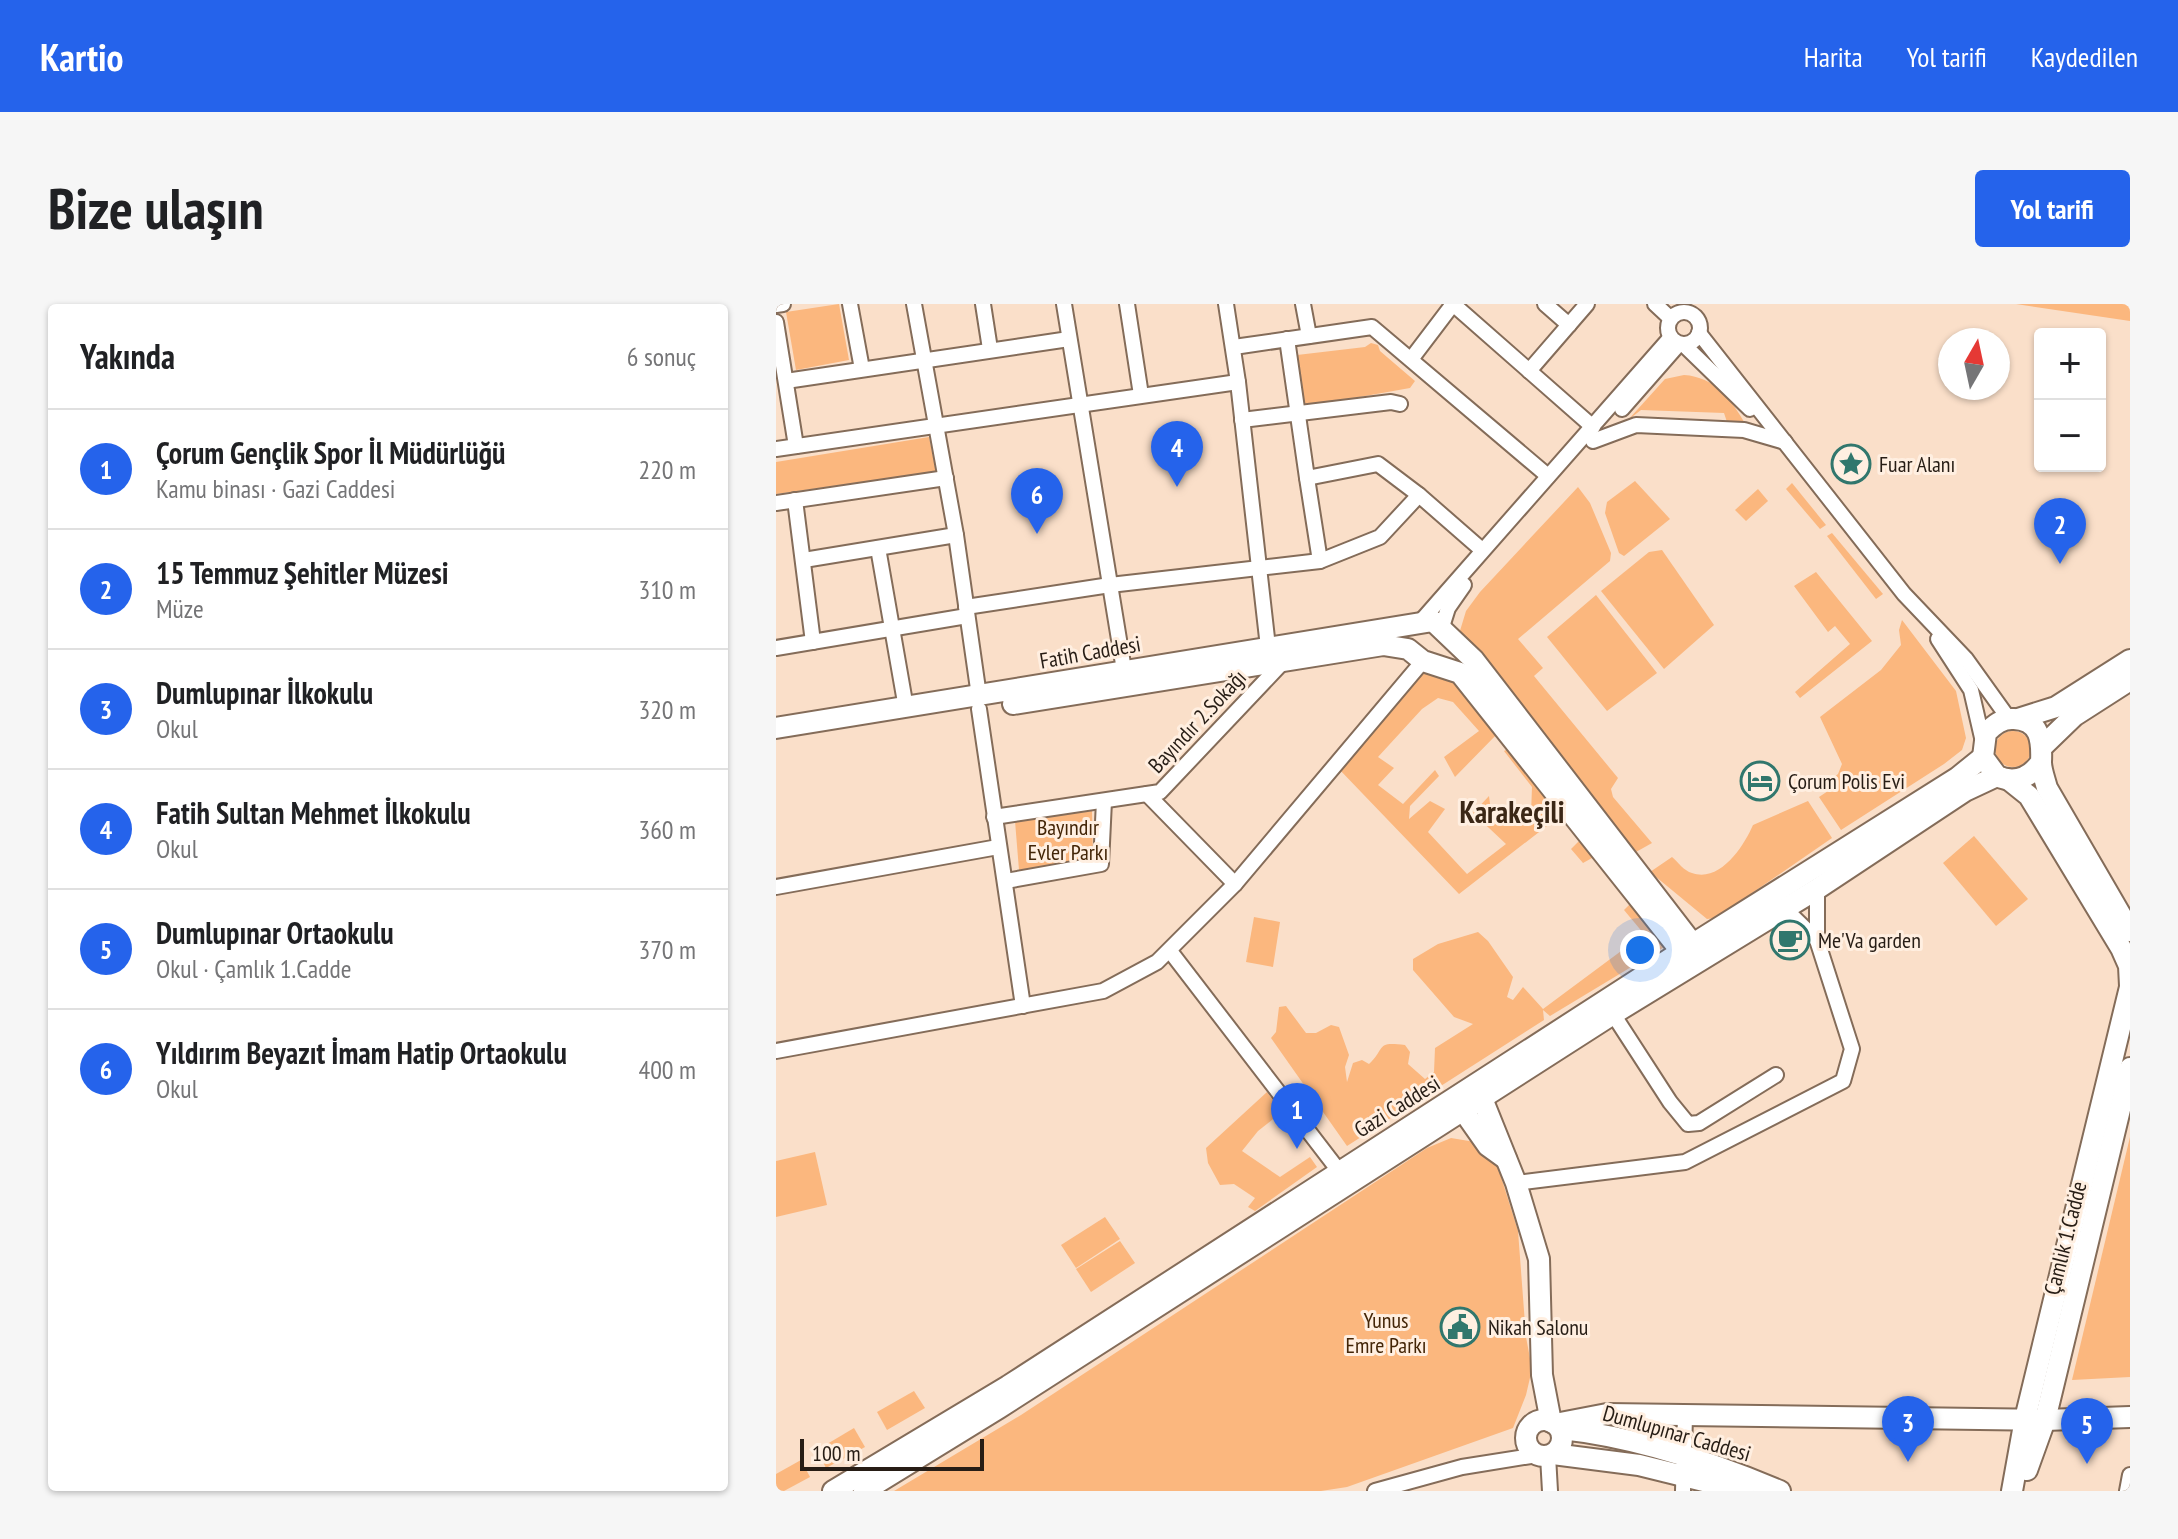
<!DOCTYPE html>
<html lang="tr">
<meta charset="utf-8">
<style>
body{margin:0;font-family:"PT Sans Narrow",sans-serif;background:#f6f6f6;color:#202124}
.controls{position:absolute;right:24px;top:24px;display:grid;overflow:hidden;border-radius:8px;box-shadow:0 2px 6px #0004}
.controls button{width:72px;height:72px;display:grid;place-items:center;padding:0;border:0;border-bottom:2px solid #e0e0e0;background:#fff;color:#202124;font:40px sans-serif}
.compass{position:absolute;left:1162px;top:24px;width:72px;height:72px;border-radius:50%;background:#fff;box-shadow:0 2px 6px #0004;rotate:9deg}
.scale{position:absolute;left:24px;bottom:20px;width:184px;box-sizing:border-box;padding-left:8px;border:4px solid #271d15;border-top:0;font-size:22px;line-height:28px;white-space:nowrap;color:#271d15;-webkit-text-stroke:6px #ffefe1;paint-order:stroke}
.you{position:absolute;left:864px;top:646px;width:28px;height:28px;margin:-20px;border:6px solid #fff;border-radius:50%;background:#1a73e8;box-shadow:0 0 0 12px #1a73e833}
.badge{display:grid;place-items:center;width:52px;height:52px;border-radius:50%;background:#2563eb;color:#fff;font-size:26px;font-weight:700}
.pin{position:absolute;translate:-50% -66px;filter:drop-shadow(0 2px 4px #0008)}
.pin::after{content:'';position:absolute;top:42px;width:28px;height:24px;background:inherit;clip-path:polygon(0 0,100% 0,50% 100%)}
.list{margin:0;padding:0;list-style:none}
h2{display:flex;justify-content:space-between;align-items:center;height:104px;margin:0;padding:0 32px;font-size:34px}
h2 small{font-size:26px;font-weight:400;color:#757577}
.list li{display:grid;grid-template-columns:52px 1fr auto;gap:24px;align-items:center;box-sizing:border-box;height:120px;padding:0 32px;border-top:2px solid #e0e0e0}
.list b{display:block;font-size:30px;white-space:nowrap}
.list p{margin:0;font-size:26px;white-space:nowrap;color:#757577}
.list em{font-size:26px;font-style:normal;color:#757577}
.map{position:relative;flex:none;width:1354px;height:1187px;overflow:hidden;border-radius:8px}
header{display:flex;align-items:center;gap:48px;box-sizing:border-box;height:112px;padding:0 40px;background:#2563eb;color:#fff}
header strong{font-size:38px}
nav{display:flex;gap:44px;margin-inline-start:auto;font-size:28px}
.intro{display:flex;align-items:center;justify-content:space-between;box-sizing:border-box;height:192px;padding:0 48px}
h1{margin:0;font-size:56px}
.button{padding:20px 36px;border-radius:8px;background:#2563eb;color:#fff;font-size:28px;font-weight:700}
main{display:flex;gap:48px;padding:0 48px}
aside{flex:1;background:#fff;border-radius:8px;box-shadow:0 2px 6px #0004}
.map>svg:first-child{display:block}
.green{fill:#fbb77e}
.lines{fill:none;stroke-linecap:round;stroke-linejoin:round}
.street-casing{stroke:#846c59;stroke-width:18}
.secondary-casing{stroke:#846c59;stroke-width:24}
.street{stroke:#fff;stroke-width:14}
.secondary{stroke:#fff;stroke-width:20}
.labels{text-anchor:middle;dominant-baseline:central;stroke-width:6;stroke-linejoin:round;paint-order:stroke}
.poi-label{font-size:22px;fill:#271d15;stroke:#ffefe1;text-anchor:start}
.street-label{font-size:22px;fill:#271d15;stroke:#ffefe1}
.park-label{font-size:22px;fill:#432507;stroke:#ffefe1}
.district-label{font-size:30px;font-weight:bold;fill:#3b2716;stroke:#ffefe1}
</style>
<header>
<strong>Kartio</strong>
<nav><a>Harita</a><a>Yol tarifi</a><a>Kaydedilen</a></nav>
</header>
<div class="intro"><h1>Bize ulaşın</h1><a class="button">Yol tarifi</a></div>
<main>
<aside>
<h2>Yakında<small>6 sonuç</small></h2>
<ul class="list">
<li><span class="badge">1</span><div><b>Çorum Gençlik Spor İl Müdürlüğü</b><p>Kamu binası · Gazi Caddesi</p></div><em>220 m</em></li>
<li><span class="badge">2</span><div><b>15 Temmuz Şehitler Müzesi</b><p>Müze</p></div><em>310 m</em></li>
<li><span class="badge">3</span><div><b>Dumlupınar İlkokulu</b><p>Okul</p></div><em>320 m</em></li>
<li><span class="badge">4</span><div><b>Fatih Sultan Mehmet İlkokulu</b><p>Okul</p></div><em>360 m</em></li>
<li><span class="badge">5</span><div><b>Dumlupınar Ortaokulu</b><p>Okul · Çamlık 1.Cadde</p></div><em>370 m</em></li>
<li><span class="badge">6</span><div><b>Yıldırım Beyazıt İmam Hatip Ortaokulu</b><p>Okul</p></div><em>400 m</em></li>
</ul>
</aside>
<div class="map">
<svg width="1354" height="1187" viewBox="0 0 1354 1187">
<rect width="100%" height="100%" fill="#fadfc9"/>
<g class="green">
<path d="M63,0L73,56L20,66L10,8Z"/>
<path d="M1240,0H1354V17Z"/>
<path d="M595,39L602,41L604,47L639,77L634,84L533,102L527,99L521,51L589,43Z"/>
<path d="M908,71C939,73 955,95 970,121L951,118L948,109L865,106L852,116L889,75Z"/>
<path d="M153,133L160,168L0,190V158Z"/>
<path d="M859,177L894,215L848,252L843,249L829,209L831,198Z"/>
<path d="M1016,179L1050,221L1044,225L1010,185Z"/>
<path d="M802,183L814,199L835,249L834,257L742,335L767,364L758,372L842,474L835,485L837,493L876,539L860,548L683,330L690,307L704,288Z"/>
<path d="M982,185L992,197L970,217L959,206Z"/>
<path d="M1056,229L1107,290L1100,295L1051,232Z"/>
<path d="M886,246L938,321L888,365L825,287L873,248Z"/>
<path d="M1040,268L1096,337L1024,394L1019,388L1074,340L1059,322L1052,328L1018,282Z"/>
<path d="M820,291L881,369L831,407L771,333Z"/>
<path d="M1126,316L1180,387L1190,434L1186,446L1168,460L1065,526L1043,493L1052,487L1048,481L1062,470L1066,460L1044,413L1105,366L1125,341L1123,326Z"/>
<path d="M651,368C684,373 702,404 723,428L679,473L668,453L703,427L677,398L662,394L646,405L602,453L618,464L602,481L627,500L659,466L663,472L634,502L633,515L654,497L669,505L652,528L691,570L730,540L697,509L713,492L716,515L755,510L756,483L728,447L736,443L785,511L683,590L562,464L641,370Z"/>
<circle cx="1237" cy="445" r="18"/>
<path d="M1032,497L1056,534L940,614L931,615L874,568L896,553C902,558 908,567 916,569C944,579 968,542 977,521Z"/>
<path d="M316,507L317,557L243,566L239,517Z"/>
<path d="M1198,532L1252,595L1220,622L1167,559Z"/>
<path d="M805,535L895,639L774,712L767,706L768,716L571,842L495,734L500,728L503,703L510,702L530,729H540L555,721L563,723L573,751L569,763L571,778L577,759L586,756L593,760C610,744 599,737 629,741L634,748L632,760L649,775L658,768L659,744L697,720L678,713L637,666V655L662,640L702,628L712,637L737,673L731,693L737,696L747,683L767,705L868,630L848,606L855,599L816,554L807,559L795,545Z"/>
<path d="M478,613L504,618L497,663L470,658Z"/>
<path d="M491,788L506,808L482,827L466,847L504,873L534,853L541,863L479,907L472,903L479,894L458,880L444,881L432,859L430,844Z"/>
<path d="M1354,833V1073L1296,1076Z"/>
<path d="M675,834L699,838L721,860L742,927L750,1033L756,1065L750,1091L737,1124L571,1183L545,1187H118L245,1111L651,844Z"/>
<path d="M39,848L51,901L0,913V857Z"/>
<path d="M329,913L344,935L300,964L285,941Z"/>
<path d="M344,937L359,959L315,988L300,965Z"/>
<path d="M138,1087L149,1104L111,1126L101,1108Z"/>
<path d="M78,1124L89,1143L50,1164L41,1146Z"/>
<path d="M25,1156L34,1173L8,1187H0V1170Z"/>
</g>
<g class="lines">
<g class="street-casing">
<g id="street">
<path d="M74,0L86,65"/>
<path d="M138,0L180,231L203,392"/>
<path d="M207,0L214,45"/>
<path d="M288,0L348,366"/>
<path d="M351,0L365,91"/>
<path d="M450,0L462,78L492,343"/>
<path d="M527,0L533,32"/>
<path d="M677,0L817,123"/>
<path d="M769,0L793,21"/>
<path d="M879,0L894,14"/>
<path d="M0,1L7,0"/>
<circle cx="908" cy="24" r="16"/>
<path d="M0,18L20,142"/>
<path d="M923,29L1128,290L1190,355L1233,415"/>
<path d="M511,35L531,174L602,160L643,191"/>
<path d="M907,40L974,105"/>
<path d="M458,43L596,23L772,172"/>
<path d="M636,54L677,0"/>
<path d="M753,67L811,0"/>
<path d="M10,77L293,35"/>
<path d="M846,105L903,40"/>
<path d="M466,116L615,98L624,100"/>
<path d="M817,137L860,121L968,126L1009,138"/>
<path d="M0,145L462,78"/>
<path d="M531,174L544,257"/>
<path d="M19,196L37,338"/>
<path d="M0,199L170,174"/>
<path d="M102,244L130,404"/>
<path d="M28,256L180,231"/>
<path d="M190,303L334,281L544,257L604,233L643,191L706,246"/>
<path d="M646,316L894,34"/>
<path d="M666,323L672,304L688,281"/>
<path d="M1162,335L1195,386L1207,438"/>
<path d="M0,344L191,312"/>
<path d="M203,405L247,702"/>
<path d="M371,490L459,580"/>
<path d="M218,513L384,488L506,359"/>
<path d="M230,577L325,560L328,497"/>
<path d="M0,583L222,543"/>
<path d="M1009,605L1041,636"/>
<path d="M394,647L563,867"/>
<path d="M837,710L894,798L912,820L923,819L1000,771"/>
<path d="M0,747L327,687L381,658L459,580L647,357"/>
<path d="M740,879L909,858L1067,777L1076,745L1041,636V585"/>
<path d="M772,1152L774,1187"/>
<path d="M599,1187L686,1163L761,1151"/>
<path d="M907,1187L909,1112"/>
<path d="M1351,1187L1354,1171"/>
</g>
</g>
<g class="secondary-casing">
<g id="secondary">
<path d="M237,400L607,341L632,345L647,357L684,369L908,651"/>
<path d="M1242,415L1280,403L1354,356"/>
<path d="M0,424L657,317L698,356L923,648"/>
<path d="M1268,441L1298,412L1354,376"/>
<path d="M1265,458C1254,474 1239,480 1221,472L1207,453L1210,429C1218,421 1226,414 1238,415C1265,416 1266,438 1265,458C1265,466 1269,476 1271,484L1354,627"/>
<path d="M1233,476L1253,492L1345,644L1353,662L1354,682"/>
<path d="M701,782L740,879L763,955L766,1071L775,1118"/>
<path d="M679,795L712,842L730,855"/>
<circle cx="768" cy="1134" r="18"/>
<path d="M779,1120L831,1110L1269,1116L1354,1113"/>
<path d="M786,1125C860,1133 935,1158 1004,1187"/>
<path d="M777,1150L863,1161L968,1187"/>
<path d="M1251,1166L1269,1116L1354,764"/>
<path d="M57,1187L232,1082L917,640L1181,474L1207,453"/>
<path d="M88,1187L223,1104L837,710L1041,585L1189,487L1221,472"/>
<path d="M1236,1187L1249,1115L1354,683"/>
</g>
</g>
<use href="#street" class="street"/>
<use href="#secondary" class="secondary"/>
</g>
<defs>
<g id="sight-ring" transform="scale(2)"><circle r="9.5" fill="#ffefe1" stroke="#31776d" stroke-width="1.5"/><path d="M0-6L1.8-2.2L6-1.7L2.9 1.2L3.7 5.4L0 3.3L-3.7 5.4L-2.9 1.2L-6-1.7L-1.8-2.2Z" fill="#31776d"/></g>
<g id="hotel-ring" transform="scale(2)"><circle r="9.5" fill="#ffefe1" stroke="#31776d" stroke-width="1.5"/><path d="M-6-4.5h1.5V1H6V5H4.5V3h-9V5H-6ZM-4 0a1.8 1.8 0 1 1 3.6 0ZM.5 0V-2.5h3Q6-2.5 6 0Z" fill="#31776d"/></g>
<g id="cafe-ring" transform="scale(2)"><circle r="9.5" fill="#ffefe1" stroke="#31776d" stroke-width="1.5"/><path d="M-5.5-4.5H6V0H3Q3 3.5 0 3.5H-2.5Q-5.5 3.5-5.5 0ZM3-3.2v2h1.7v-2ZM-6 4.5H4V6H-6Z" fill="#31776d"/></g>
<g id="civic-ring" transform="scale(2)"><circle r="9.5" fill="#ffefe1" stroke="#31776d" stroke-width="1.5"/><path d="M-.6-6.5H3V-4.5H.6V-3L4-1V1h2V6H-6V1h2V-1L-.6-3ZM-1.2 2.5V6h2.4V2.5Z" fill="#31776d"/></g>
</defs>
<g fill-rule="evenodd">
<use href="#sight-ring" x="1075" y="160"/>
<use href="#hotel-ring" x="984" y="477"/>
<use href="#cafe-ring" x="1014" y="636"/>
<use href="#civic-ring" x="684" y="1023"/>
</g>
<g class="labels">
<g class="poi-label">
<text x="1103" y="160">Fuar Alanı</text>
<text x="1012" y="477">Çorum Polis Evi</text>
<text x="1042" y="636">Me'Va garden</text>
<text x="712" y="1023">Nikah Salonu</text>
</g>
<g class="street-label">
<text transform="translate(314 348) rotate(-10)">Fatih Caddesi</text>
<text transform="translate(421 417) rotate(-47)">Bayındır 2.Sokağı</text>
<text transform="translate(621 802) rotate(-32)">Gazi Caddesi</text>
<text transform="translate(1289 934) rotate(-76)">Çamlık 1.Cadde</text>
<text transform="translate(901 1129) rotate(16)">Dumlupınar Caddesi</text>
</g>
<g class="park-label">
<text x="292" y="523">Bayındır<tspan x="292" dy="25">Evler Parkı</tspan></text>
<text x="610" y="1016">Yunus<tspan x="610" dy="25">Emre Parkı</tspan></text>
</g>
<g class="district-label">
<text x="736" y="507">Karakeçili</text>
</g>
</g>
</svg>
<div class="controls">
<button>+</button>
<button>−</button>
</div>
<svg class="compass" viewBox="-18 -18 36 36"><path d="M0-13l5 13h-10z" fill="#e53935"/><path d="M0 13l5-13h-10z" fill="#757577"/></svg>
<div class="scale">100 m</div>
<div class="you"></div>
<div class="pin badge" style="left:521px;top:845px">1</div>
<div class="pin badge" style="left:1284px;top:260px">2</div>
<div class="pin badge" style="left:1132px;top:1158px">3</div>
<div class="pin badge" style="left:401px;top:183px">4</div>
<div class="pin badge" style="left:1311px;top:1160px">5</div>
<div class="pin badge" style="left:261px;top:230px">6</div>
</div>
</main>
